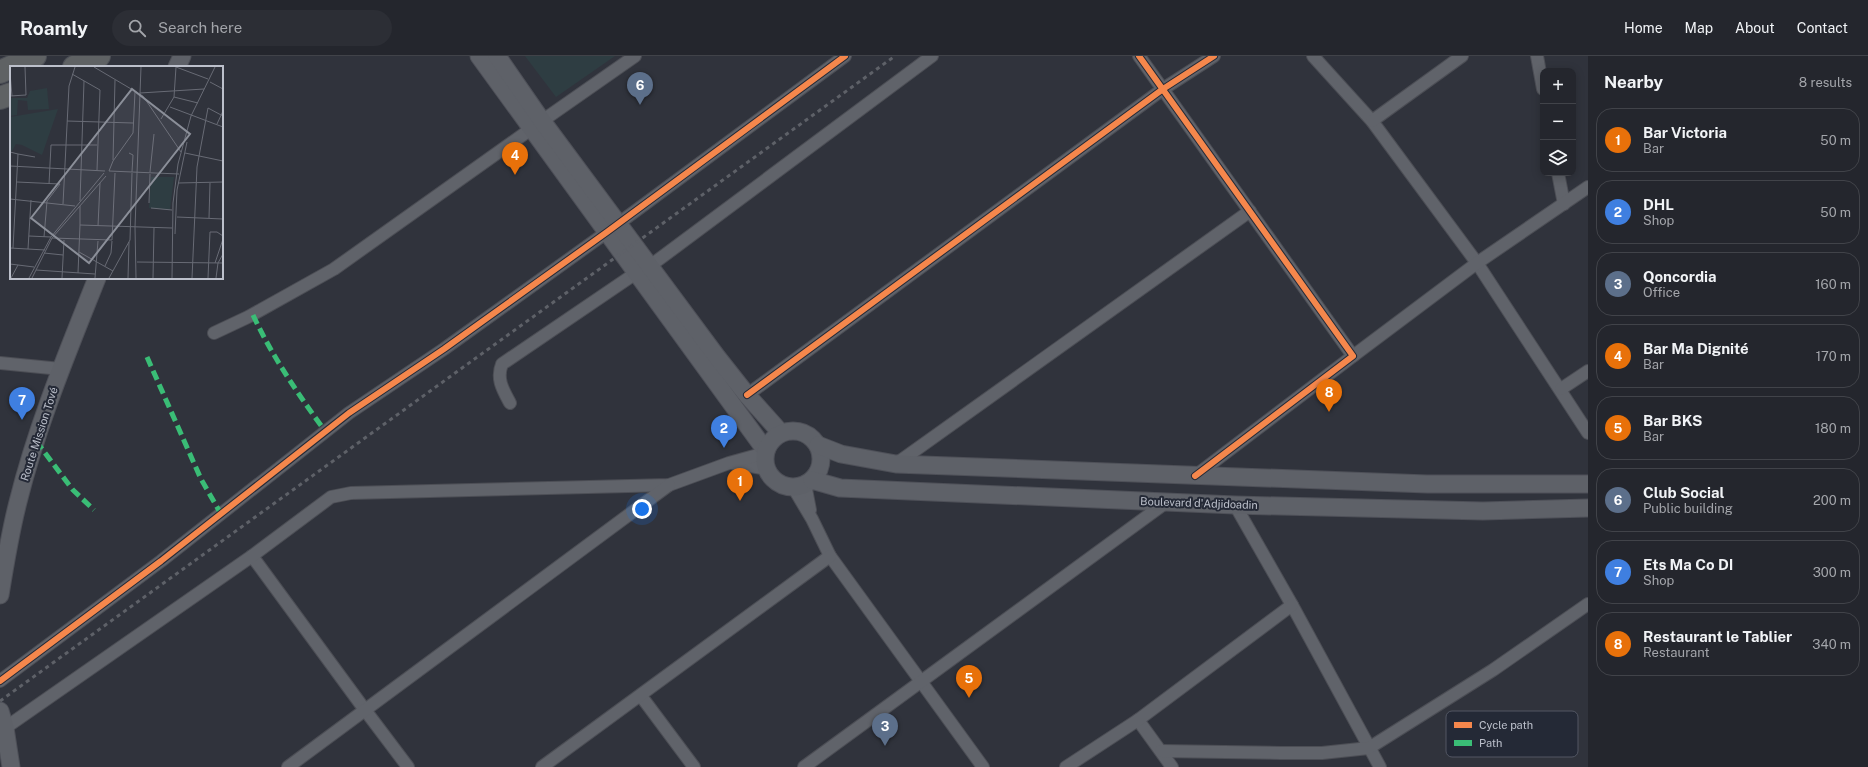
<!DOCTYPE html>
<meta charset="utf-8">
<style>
body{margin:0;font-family:"Public Sans",sans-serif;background:#2c2e35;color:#f1f3f6}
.controls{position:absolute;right:12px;top:12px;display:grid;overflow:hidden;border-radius:8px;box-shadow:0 2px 10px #0003}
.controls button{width:36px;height:36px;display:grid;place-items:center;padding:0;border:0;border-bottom:1px solid #414349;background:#24262d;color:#f1f3f6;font:20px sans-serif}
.you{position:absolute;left:642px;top:453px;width:14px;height:14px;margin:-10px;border:3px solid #fff;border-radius:50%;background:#1a73e8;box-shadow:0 0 0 6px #1a73e833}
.badge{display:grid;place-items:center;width:26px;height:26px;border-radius:50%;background:#0b8043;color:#fff;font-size:13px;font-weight:700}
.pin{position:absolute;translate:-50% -33px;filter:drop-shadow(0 1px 2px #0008)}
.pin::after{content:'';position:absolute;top:21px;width:14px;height:12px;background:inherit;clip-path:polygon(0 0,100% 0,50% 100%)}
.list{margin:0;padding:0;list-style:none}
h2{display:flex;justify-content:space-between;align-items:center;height:52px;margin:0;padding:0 16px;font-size:17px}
h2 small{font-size:13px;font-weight:400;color:#a3a5aa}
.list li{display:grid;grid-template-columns:26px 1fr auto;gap:12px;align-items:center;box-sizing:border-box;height:64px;margin:0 8px 8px;padding:0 8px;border:1px solid #414349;border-radius:16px}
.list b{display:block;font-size:15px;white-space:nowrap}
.list p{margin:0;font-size:13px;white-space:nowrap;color:#a3a5aa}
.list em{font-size:13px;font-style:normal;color:#a3a5aa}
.icon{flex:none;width:22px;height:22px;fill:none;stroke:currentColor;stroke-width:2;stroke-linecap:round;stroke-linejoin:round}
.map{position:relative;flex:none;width:1588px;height:711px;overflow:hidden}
header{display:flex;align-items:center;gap:24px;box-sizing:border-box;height:56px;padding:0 20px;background:#24262d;border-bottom:1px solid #414349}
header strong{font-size:19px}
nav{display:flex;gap:22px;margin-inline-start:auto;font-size:14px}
.search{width:280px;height:36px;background:#2c2e35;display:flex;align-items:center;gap:10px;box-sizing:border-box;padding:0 14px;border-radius:22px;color:#a3a5aa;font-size:15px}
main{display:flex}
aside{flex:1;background:#24262d}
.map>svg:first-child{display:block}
.green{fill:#2e3d42}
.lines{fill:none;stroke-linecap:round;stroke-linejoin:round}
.street-casing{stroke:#4c4e55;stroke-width:14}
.secondary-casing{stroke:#4e5058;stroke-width:19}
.highway-casing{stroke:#4d5057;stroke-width:24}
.street{stroke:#60636a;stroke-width:12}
.secondary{stroke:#5e6168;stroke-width:17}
.highway{stroke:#5f6264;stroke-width:22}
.rail{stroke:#5e6168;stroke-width:3;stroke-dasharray:4 4;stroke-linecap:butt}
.quiet{stroke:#3abd76;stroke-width:5;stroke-dasharray:10 5;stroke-linecap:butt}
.cycleway-casing{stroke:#242936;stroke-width:8}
.cycleway{stroke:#f5874c;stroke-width:6}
.labels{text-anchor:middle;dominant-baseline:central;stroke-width:4;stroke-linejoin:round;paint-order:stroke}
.street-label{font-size:11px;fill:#bcc0cb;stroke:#242936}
.inset-road{fill:none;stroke:#686b75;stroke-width:1}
.view{fill:#8b8f99;fill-opacity:0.15;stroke:#8b8f99;stroke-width:2}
.inset-edge{fill:none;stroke:#bcc0cb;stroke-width:2}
.key{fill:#242936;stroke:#525663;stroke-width:1}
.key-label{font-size:11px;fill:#bcc0cb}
</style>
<header>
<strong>Roamly</strong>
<div class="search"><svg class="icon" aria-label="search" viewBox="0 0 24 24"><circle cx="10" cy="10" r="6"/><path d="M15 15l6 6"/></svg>Search here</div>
<nav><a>Home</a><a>Map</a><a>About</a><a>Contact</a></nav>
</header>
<main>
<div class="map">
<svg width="1588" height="711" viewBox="0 0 1588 711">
<rect width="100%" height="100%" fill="#30333c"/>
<path class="green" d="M525,0H615L556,41Z"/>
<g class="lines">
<g class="street-casing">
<g id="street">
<path d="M1139,0L1353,300L1195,420"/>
<path d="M1313,0L1372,65L1477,207L1588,377"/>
<path d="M1537,0L1543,33"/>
<path d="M542,65L635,0"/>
<path d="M1372,65L1462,0"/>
<path d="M1558,117L1564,148"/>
<path d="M650,210L932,0"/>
<path d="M214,277L248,261L334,213L531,73"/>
<path d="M1353,300L1477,207L1588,131"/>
<path d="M0,307L61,313"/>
<path d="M1561,333L1588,315"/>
<path d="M747,339L1163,33L1214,0"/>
<path d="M510,347C503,334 496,323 502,308L636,217"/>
<path d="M732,407L767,413"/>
<path d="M896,408L1250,155"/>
<path d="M805,428L810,454"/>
<path d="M793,431L812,463L830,500L983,711"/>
<path d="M1235,449L1292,549L1380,711"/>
<path d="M252,500L365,654L408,711"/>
<path d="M0,625L161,505L349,357L444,293L607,176L845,0"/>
<path d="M641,640L694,711"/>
<path d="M1138,664L1172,711"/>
<path d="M5,672L252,500L331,441L351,437L669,429L729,407L765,397"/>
<path d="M1161,695L1281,697H1322L1369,692L1493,614L1588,548"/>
<path d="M288,711L669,429"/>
<path d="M542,711L830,500"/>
<path d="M804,711L1168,445"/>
<path d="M1066,711L1138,664L1292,549"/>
</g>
</g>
<g class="secondary-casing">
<g id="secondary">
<path d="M479,0L766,395"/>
<path d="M497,0L542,65L717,301L747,339L781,377"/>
<path d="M177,11L182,0"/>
<circle cx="793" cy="403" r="28"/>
<path d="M818,389L841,398L896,408L1427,428H1588"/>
<path d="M812,424L840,432L1235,449L1483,455L1588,452"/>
<path d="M0,539C5,508 10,477 18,446C37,369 68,295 97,222"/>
<path d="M0,655L5,672L11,711"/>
</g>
</g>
<g class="highway-casing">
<g id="highway">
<path d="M74,11L99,0"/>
<path d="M0,16L35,0"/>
<path d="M0,42L11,38"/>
</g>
</g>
<use href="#street" class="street"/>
<use href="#secondary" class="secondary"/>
<use href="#highway" class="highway"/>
<path class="rail" d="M0,645L895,0"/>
<g class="quiet">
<path d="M253,259C272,300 298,338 325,375"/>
<path d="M147,301L201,423L221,458"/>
<path d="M36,385L73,434L94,454"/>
</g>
<g class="cycleway-casing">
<g id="cycleway">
<path d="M1139,0L1353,300L1195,420"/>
<path d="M747,339L1163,33L1214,0"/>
<path d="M0,625L161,505L349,357L444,293L607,176L845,0"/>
</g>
</g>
<use href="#cycleway" class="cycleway"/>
</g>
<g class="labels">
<g class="street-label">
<text transform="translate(39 378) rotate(-72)">Route Mission Tové</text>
<text transform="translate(1199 447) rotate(2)">Boulevard d'Adjidoadin</text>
</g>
</g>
<g transform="translate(10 10)">
<rect width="213" height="213" fill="#30333c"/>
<path d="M37,22L39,43L18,44L17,35L8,34L7,49L0,50V32H17L20,25ZM48,43L32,89L12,79L6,78L2,85H0V51ZM141,111H164L160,144L139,142Z" fill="#2e3d42"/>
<path class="inset-road" d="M84,1L133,30L171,86M0,7L2,30M62,8L90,24L87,104M200,16L213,23M130,27L194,23M0,30L16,29L15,1M164,31L188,37M160,41L213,61M151,53L164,31L166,1L198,13M57,55L123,57M207,58L213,45M0,86L8,88L3,182M119,87L123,89L122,106M175,87L213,95M8,88L25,91M103,94L105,14M0,100L95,105M99,105L103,95L123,67L125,26M99,105L169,108M140,106L144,68M7,116L50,118M168,117L213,116M39,118L41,79H87M0,133L65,140M70,135L74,15M139,137L140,108M53,138L59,20L65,1M70,140V159L162,162M141,142L162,144M167,151L213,153M199,152L200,117M88,160L90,117M165,168L167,124L177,76M19,170L41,171M34,171L37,135L50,118M42,172L102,174L105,107M0,182L35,184M18,183L21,134M69,186L103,205M34,187L53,189M127,196L213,197M205,197L213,173M0,198L24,201M95,200L101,187L102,175M26,204L85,208M68,207L70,159M1,212L8,199M19,212L41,171L94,107M22,212L42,172L96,110M52,212L54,174M85,212L88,175M99,212L120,174L122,107M118,212L119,176M126,212L125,161L131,1M143,212L144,162M162,212L163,137L168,98L181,50L205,1M182,212L187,101L198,42L213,50M198,212L200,166H207L213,170M206,212L208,197L213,188"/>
<path class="view" d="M122,23L180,68L79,197L21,152Z"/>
<rect width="213" height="213" class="inset-edge"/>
</g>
<rect x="1446" y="655" width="132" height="46" rx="6" class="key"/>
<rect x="1454" y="666" width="18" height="6" fill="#f5874c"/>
<rect x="1454" y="684" width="18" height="6" fill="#3abd76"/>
<g class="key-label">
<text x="1479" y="673">Cycle path</text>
<text x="1479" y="691">Path</text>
</g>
</svg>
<div class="controls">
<button>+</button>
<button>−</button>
<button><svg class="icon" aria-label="layers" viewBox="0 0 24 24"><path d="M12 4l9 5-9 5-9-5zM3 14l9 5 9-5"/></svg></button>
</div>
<div class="you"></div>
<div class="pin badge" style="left:740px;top:445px;background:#e8710a">1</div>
<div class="pin badge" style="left:724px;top:392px;background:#3f7fe0">2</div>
<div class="pin badge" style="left:885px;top:690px;background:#5c6f8a">3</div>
<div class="pin badge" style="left:515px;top:119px;background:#e8710a">4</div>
<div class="pin badge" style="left:969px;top:642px;background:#e8710a">5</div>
<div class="pin badge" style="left:640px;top:49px;background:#5c6f8a">6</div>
<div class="pin badge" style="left:22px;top:364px;background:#3f7fe0">7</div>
<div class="pin badge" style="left:1329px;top:356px;background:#e8710a">8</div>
</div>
<aside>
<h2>Nearby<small>8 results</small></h2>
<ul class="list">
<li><span class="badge" style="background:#e8710a">1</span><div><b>Bar Victoria</b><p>Bar</p></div><em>50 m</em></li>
<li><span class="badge" style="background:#3f7fe0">2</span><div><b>DHL</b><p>Shop</p></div><em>50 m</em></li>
<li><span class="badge" style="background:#5c6f8a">3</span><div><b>Qoncordia</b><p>Office</p></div><em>160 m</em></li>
<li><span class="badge" style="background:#e8710a">4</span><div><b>Bar Ma Dignité</b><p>Bar</p></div><em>170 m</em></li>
<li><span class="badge" style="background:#e8710a">5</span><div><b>Bar BKS</b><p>Bar</p></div><em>180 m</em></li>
<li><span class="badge" style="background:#5c6f8a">6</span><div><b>Club Social</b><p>Public building</p></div><em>200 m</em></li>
<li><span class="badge" style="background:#3f7fe0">7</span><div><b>Ets Ma Co DI</b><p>Shop</p></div><em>300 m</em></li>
<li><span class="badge" style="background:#e8710a">8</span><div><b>Restaurant le Tablier</b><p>Restaurant</p></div><em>340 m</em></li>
</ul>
</aside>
</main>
